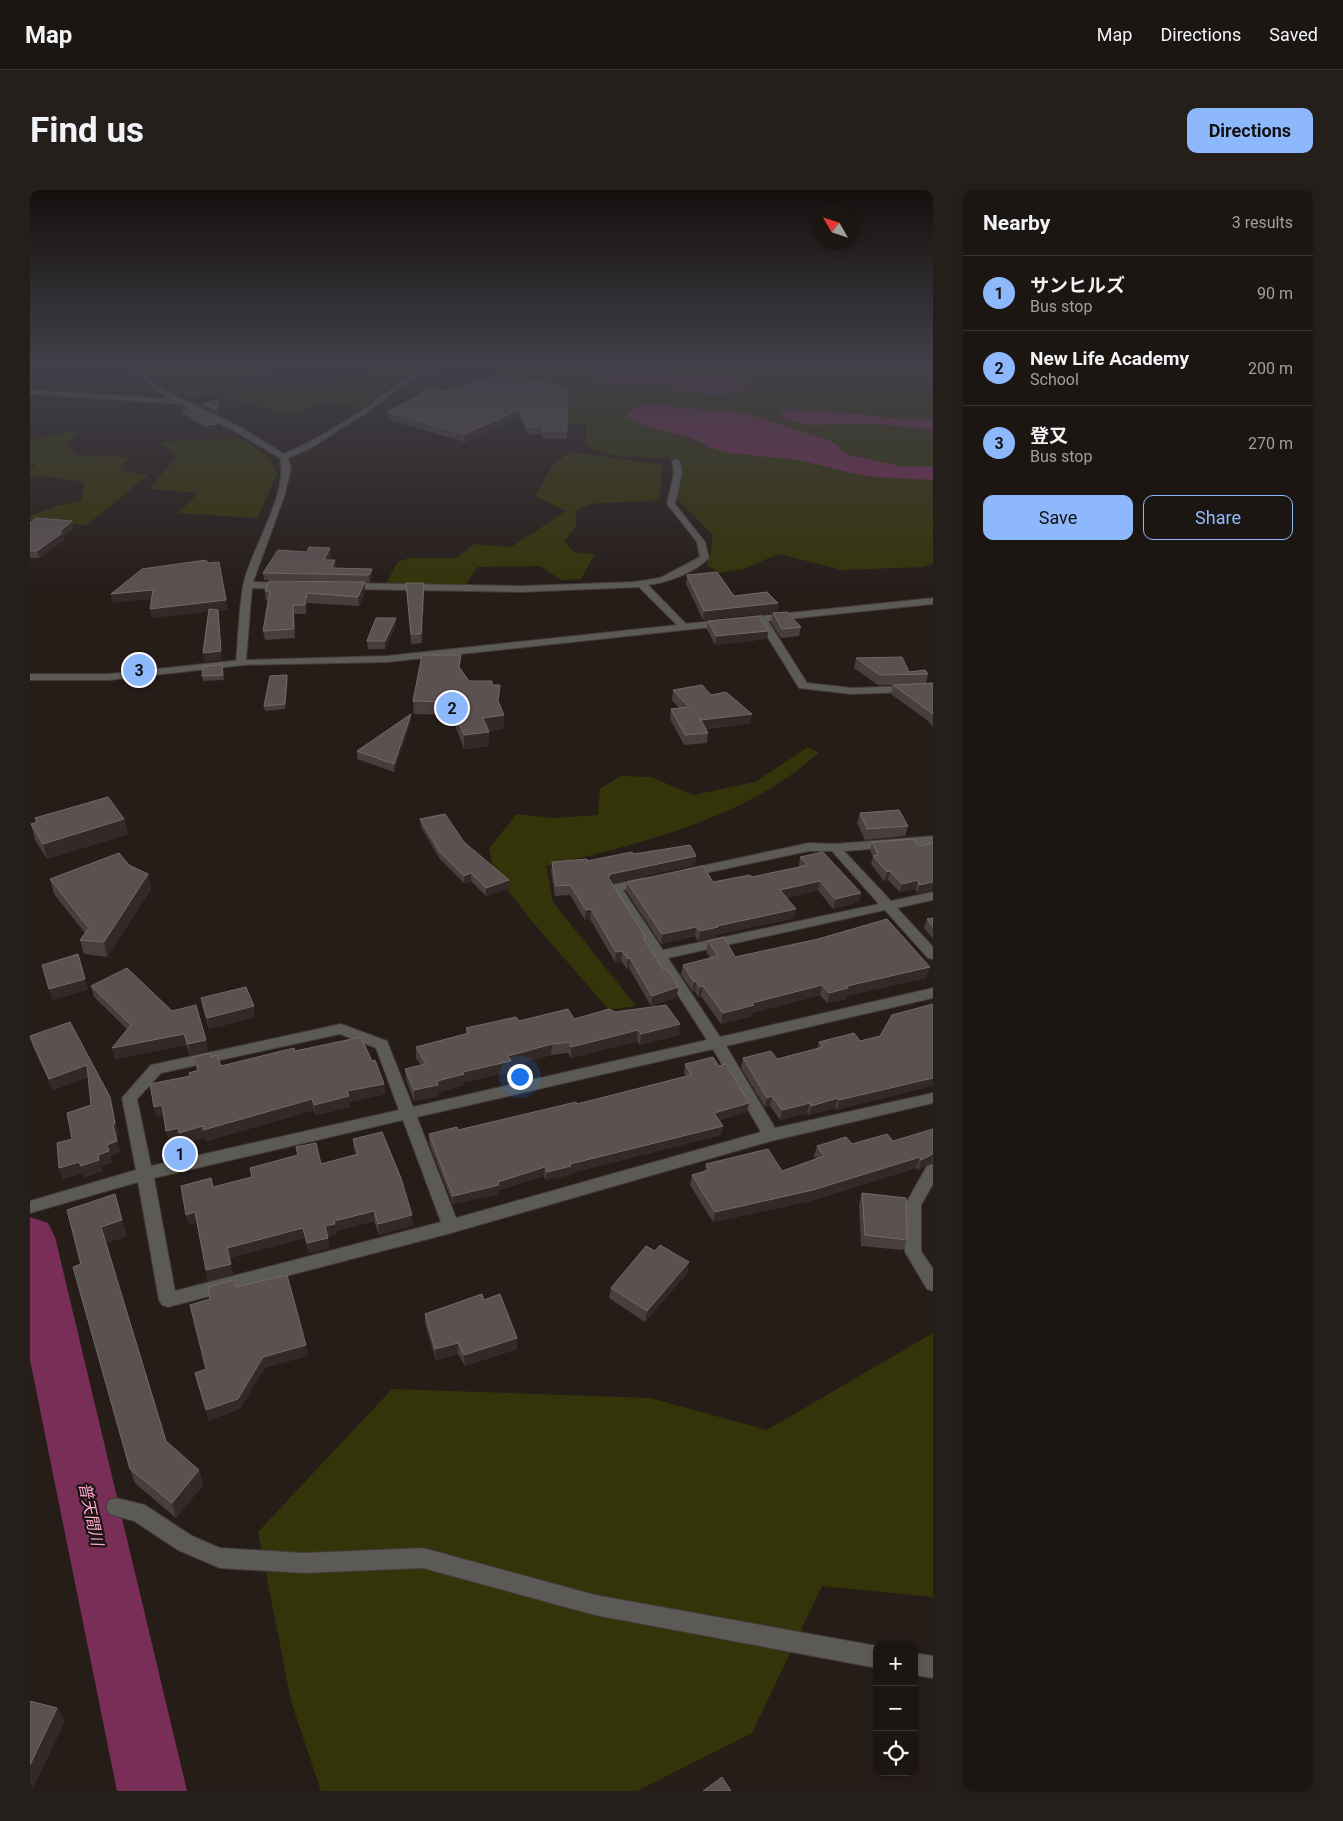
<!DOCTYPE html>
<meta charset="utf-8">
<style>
body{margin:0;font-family:Roboto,"Noto Sans JP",sans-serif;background:#251f1c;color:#f1f3f6}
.controls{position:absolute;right:15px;bottom:15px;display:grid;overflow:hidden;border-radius:10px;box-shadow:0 2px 8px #0003}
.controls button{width:45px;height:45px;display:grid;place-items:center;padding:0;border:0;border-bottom:1px solid #3a3533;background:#1c1613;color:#f1f3f6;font:25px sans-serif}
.compass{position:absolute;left:783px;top:15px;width:45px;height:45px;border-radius:50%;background:#1c1613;box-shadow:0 2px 8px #0003;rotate:309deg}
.you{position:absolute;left:489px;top:886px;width:18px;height:18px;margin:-12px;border:4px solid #fff;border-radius:50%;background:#1a73e8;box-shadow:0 0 0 8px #1a73e833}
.badge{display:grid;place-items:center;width:32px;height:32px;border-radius:50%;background:#8db9fc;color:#111;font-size:16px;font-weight:700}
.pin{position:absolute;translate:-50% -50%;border:2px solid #fff;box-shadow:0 1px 5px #0006}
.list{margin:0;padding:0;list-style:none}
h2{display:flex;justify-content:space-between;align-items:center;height:65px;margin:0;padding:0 20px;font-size:21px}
h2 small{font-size:16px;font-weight:400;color:#a09fa0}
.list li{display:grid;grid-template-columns:32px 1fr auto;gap:15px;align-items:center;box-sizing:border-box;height:75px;padding:0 20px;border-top:1px solid #3a3533}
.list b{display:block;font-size:19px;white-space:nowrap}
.list p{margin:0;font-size:16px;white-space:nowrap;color:#a09fa0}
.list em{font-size:16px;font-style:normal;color:#a09fa0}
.actions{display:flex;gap:10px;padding:15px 20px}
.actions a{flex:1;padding:11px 0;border:1px solid #8db9fc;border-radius:10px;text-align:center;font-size:18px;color:#8db9fc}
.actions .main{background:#8db9fc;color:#111}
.icon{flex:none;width:28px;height:28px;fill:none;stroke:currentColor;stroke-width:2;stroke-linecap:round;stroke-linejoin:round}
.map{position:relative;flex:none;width:903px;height:1601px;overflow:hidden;border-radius:10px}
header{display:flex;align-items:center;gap:30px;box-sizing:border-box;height:70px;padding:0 25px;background:#1c1613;border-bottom:1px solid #3a3533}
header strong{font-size:24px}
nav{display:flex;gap:28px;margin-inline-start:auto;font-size:18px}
.intro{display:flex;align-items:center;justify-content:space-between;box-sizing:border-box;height:120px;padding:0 30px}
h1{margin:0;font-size:35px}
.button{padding:12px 22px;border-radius:10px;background:#8db9fc;color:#111;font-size:18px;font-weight:700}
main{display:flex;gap:30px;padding:0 30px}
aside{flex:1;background:#1c1613;border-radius:10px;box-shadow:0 2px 8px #0003}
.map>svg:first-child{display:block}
.green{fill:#34340a}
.water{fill:#782e56}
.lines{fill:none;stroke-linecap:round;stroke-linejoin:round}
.river{fill:#782e56;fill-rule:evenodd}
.minor-casing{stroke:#433a36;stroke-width:2}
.tertiary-casing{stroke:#433a36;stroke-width:2}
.minor{fill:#5c5a56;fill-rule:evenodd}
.tertiary{fill:#5c5a56;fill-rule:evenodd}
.wall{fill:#493e3e}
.shaded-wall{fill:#332927}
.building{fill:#5b5150;stroke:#736968}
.labels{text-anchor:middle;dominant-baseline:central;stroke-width:4.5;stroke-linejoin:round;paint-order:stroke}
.near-water-label{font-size:16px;font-style:italic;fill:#fea7d1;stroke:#1c1410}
</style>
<header>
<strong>Map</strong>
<nav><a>Map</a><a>Directions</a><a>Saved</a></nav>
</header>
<div class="intro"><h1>Find us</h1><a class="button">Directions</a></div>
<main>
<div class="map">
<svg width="903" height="1601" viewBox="0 0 903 1601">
<rect width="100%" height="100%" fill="#261d19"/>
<g class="green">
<path d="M115,175H242H240L246,180L197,190L208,200L160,208L116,178Z"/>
<path d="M360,175H401L372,187L331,218L291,212L264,225L187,207L213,203H256L296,198L331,188Z"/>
<path d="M453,175H903V373L894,377L812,380L749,364L713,379L690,383L676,375L680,367L683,345L643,305L641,269C619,267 571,269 555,254L557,234L521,233L515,205Z"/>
<path d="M50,239L37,256L49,266L99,267L91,281L118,285L57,335L0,332V326L26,316L51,311L55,292L0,285V281L6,276L0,273V250Z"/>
<path d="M210,248C227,257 240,266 247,283L228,328L148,323L168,303L119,299L146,267L128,252Z"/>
<path d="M541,262L633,275L629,310L560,314L546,321V336L534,351L544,362L565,364L551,389L531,390L510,376L447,377L435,396L356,393L368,372L379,368H425L445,354L481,357L536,321L505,306L523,274Z"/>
<path d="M778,557L789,563C775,574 761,586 746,595C677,638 595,657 516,676L523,712L606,816L579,820L495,723L464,681L459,659L486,624L523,628L568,625L570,599L590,586L621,587L663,605L725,592Z"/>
<path d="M903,1143V1407L792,1396L722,1543L607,1601H291L261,1511L228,1342L362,1199L620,1208L737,1240Z"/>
</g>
<g class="water">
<path d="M576,175H611L639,183L667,187L697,186L714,189L717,198C708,204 686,205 675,204C662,203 650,197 637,195C611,192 584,197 559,187L558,179L561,177Z"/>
<path d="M624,215L715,223L801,251L819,265L875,277L903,276V290L847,287L822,283L769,270L699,263L681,258L662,248L617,236L597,227V223L611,216Z"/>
<path d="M756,219L829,224L878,230L903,229V240L849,234L776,235L752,228V222Z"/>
</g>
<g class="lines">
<path class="river" d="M0,1027L18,1033L25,1047L157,1601H87L0,1170Z"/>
<g class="minor-casing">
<g id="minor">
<path d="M96,175H102L132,199L212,238L254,264C281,252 307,237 331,221C349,209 392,172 413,175L372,196L336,223L281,258L258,268L261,279L254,307L223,392L254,393L259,396L254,399L222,398L216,470L357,466L647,435L609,397L491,402L318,399L313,396L318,393L491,396L603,392L630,388L670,367L667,352L637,314L644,283L642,271L646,269L650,271L652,283L645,314L675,352L679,368C664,383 639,392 618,395L659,437L654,440L357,472L207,475L206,473C208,448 209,421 213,396C220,360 259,304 250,268L206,242L151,214L0,204V200L141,209L128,201Z"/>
<path d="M731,425L736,428L777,493L822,498L903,495V501L822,504L769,498L726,428Z"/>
<path d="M903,646V654L814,661L861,711L903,702V710L867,718L903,757V769L898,768L855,720L638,768L690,847L903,798V808L696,856L745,938L903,903V913L741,951L421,1043L138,1117L132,1115L129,1110L108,992L0,1023V1011L106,980L92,908L121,875L126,874L311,834L357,851L383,917L677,850L579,698L581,695L614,688L618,689L620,692L618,695L593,700L633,760L849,714L802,661H779L657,687L651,683L653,680L779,653L805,654ZM310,844L346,858L369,920L121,976L107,909L131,883ZM683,859L731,942L426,1028L387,927ZM373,930L411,1032L145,1101L124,988Z"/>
<path d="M903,974V994L891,1015V1061L903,1079V1101L897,1099L875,1062V1015L897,976Z"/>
<path d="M86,1308L115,1315L162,1346L190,1358L274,1363L393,1358L565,1405L847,1456V1478L565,1425L393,1378L274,1383L190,1378L148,1360L104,1331L79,1324L76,1317L79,1310Z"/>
<path d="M884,1463L903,1466V1488L884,1485Z"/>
</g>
</g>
<g class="tertiary-casing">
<g id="tertiary">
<path d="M903,408V414L654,440L649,437L654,434Z"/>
<path d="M211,470L215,471V475L79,490H0V484H79Z"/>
</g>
</g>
<use href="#minor" class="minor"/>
<use href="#tertiary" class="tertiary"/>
</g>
<g class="wall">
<path d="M476,184L537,241V249H513L512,244L498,245L489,228L435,252L359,230L358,222L415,201Z"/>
<path d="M188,209V224L174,217V214Z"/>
<path d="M152,220L187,231V238L177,239L152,224Z"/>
<path d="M42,331L43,338L33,347L34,350L9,368H0V333Z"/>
<path d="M300,358L301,365L298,370L306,378L342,386L339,392L234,390L233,383L277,362Z"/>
<path d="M657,385L704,406L748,413L747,422L673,430L656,394Z"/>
<path d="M335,392V402L329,416L277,413L276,424H264L265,448L235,450L233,441L238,411H236L235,401Z"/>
<path d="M376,393H394V402L392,453L381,454Z"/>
<path d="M743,423L771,437L769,446L751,448L741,433Z"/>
<path d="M678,431L738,441L737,449L685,455L677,439Z"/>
<path d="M366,436L355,459H338L337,451Z"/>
<path d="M826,468L879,482L898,484L896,493H903V537L898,531L861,504L863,495H848L824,478Z"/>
<path d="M192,474L194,490L173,491L172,486Z"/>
<path d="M431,479L439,491L462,495L474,525L473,539L459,541V556L434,559L421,525L384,524L383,511Z"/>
<path d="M257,485L258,490L255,519L235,521L234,516Z"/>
<path d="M643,500L681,505L721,533L676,539L678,543L677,553L654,555L640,529L641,519L649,518L642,510Z"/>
<path d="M381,531L364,582L327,569V561Z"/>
<path d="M830,623L878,636L875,646L835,650L827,633Z"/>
<path d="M5,628L94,629L98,644L17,669L5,650L1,634L6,632Z"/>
<path d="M390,629L434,652L479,698L456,706L441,691L434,693L410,669L391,637Z"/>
<path d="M842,652L888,656L903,653L887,704L886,699L870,702L858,690L854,691L841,674L843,667L840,661Z"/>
<path d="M604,664L666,666L665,675L582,693L647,807L621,816L599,778L597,779L591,771L585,772L560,729L555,730L540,705L525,706L521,682L522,672L557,671Z"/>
<path d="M770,667L831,703L829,712L803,719L788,700L756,708L764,728L686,745V747L668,751L665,746L631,754L596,701L597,692H683L722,687L769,677V676Z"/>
<path d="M99,675L118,684L121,699L77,767L54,764L50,750L55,743L24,704L20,689Z"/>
<path d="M903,728V749L894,738L897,729Z"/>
<path d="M678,751L705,767L896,788L816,806V809L797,813L790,805L722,823V826L691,834L671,806L668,807L665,801L663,802L651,785L653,775L680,768L676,762Z"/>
<path d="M61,796L142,821L176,850L178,861L160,865L156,855L85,869L82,858L97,839L64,807Z"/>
<path d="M171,808L225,827L179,839L173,819Z"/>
<path d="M585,822L649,845L610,855L607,851L541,868L538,863L521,865L481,876V882L434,892V895L409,902V906L384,911L376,890L375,879L391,875L386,868V857L436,844V838L489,831L544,829Z"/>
<path d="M40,832L80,907L83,918L88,945L86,946L90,962L80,966L82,973L71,976L73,981L54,987L53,983L33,989L29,978L42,949L61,915L58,887L23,900L3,857L0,848Z"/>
<path d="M830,851L807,920L805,918L779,925L777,923L750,930L740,916L735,917L711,878L713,868L747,869L787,859L789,852Z"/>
<path d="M265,861L342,871L354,894L355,904L319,912L320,917L285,925L284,920L176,951L175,947L151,954L150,949L139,952L134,925L126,927L160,886L167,881L163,867H181L191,876Z"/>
<path d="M655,874L689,876L719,913L717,922L689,930L693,936L691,945L540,983V985L516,990L514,986L469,1000V1004L423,1014L399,953V944L428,940L547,914L656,886L654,883Z"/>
<path d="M903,939V973L902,972L888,980L886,978L780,1011L683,1032L660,995L662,985L675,981L676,974L752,981L786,969L784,966L787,956L863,951Z"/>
<path d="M323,949L383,1035L349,1045L344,1031L306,1041V1044L298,1046L299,1058L279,1063L275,1048L199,1068L203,1084L178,1091L167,1032L159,1035L183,997L222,987L220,978L267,965L266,957L291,974L326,965L324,960Z"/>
<path d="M832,1003L877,1050L873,1060L831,1056L829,1014Z"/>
<path d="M37,1020L97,1046L76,1053L136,1251L169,1280L173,1295L146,1328L105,1293L100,1279Z"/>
<path d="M625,1061L659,1072L657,1083L615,1132L579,1108L581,1098Z"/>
<path d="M454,1110L487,1148V1159L435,1176L428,1164L406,1170L395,1134V1124Z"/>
</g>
<g class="shaded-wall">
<path d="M489,220V228L435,252V244Z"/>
<path d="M187,231V238L177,239L176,235Z"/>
<path d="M42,331L43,338L33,347L34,350L9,368L7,361Z"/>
<path d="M300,358L301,365L295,377L294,370Z"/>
<path d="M305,370L306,377L302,385V378Z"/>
<path d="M342,379V386L339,392V385Z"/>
<path d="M335,392V402L329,416L328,407Z"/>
<path d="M394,393V402L392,453L391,444Z"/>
<path d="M123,400L124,409L83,413L81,404Z"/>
<path d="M277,403V413L276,424L275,415Z"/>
<path d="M196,410L198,420L188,421L192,470L175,472L173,463L188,421L121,428L120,419Z"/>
<path d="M748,413L747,422L673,430L674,421Z"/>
<path d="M263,415L264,424L265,448L264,439Z"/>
<path d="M366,428V436L355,459V451Z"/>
<path d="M738,441L737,449L685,455L686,446Z"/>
<path d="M257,485L258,490L255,519V514Z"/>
<path d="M381,524V531L364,582V574Z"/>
<path d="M722,524L721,533L670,539L671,530Z"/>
<path d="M474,525L473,539L453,541V528Z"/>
<path d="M459,542V556L434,559V545Z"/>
<path d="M94,629L98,644L17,669L13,654Z"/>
<path d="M666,666L665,675L581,693L578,687L581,684Z"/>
<path d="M860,681L858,690L854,691L857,682Z"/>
<path d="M441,683V691L434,693V686Z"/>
<path d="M118,684L121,699L77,767L74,752Z"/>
<path d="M479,690V698L456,706V698Z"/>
<path d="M888,690L886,699L870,702L872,694Z"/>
<path d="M790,691L788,700L748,710L750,700Z"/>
<path d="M903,692V701L887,704L889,695Z"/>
<path d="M831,703L829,712L803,719L805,709Z"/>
<path d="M561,719L560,729L555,730L556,720Z"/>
<path d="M766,719L764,728L686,745V747L668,751L670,741L687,736Z"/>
<path d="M666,737L665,746L631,754L632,744Z"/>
<path d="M592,761L591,771L585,772L586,762Z"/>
<path d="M600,768L599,778L597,779L598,769Z"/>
<path d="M900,777L896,788L816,806V809L797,813L799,803L817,796Z"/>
<path d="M55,789L58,800L22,810L19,799Z"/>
<path d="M666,791L665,801L663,802L664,792Z"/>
<path d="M792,795L790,805L722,823V826L691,834L693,823L722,813Z"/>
<path d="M673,796L671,806L668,807L670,797Z"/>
<path d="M648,797L647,807L621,816L622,806Z"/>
<path d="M224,816L225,827L179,839L177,828Z"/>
<path d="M650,834L649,845L610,855L611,844Z"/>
<path d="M608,840L607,851L541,868V857Z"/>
<path d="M154,844L156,855L85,869L82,858Z"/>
<path d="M176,850L178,861L160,865L158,854Z"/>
<path d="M522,854L521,865L481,876V882L434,892V895L409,902V906L384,911V900L407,891L478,866Z"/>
<path d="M57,875L60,886L23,900L19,889Z"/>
<path d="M903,888V896L807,920L809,910Z"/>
<path d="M354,894L355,904L319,912L320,917L285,925L284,915L317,901Z"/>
<path d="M742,906L740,916L735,917L737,908Z"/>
<path d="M80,907L83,918L88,945L86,946L83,935Z"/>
<path d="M808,908L805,918L779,925L781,916Z"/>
<path d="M282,909L284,920L176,951L173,940Z"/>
<path d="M719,913L717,922L683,931L684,923Z"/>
<path d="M780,913L777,923L750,930L752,920Z"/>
<path d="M132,915L135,925L126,927L124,917Z"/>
<path d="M173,936L175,947L151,954L150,949L139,952L136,941L148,938Z"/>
<path d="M693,936L691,945L540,983V985L516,990L517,982L540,974Z"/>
<path d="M87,951L90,962L80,966L82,973L71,976L73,981L54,987L51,976L68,965L77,955Z"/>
<path d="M903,964L902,972L888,980L891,970Z"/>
<path d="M890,967L886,978L780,1011L683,1032L685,1022Z"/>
<path d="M49,972L53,983L33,989L29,978Z"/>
<path d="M515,977L514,986L469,1000V1004L423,1014V1006Z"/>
<path d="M85,1004L97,1046L76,1053L71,1037Z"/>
<path d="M344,1021V1031L306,1041V1044L296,1047L295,1036L304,1031Z"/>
<path d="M165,1022L168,1032L159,1035L156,1025Z"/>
<path d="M382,1025L383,1035L349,1045L348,1034Z"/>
<path d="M273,1038L275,1048L199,1068L197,1058Z"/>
<path d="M298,1048L299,1058L279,1063L277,1053Z"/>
<path d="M659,1072L657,1083L615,1132L617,1121Z"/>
<path d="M201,1074L203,1084L178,1091L176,1080Z"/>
<path d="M487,1148V1159L435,1176L434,1165Z"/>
<path d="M428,1153V1164L406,1170L405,1159Z"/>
<path d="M276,1155L278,1166L235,1178L210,1219L178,1231L176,1220L233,1167Z"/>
<path d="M169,1280L173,1295L146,1328L142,1313Z"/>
<path d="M27,1518L35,1531L2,1601H0V1575Z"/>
</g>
<g class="building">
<path d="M476,184L537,198V241H513L512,236L498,237L489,220L435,244L358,222L401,198L415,201Z"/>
<path d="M188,209L187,220L174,214Z"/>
<path d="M161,218L187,231V234L176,235L152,220Z"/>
<path d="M6,328L42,331L29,342L32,343L7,361H0V333Z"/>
<path d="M279,357L300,358L294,370H305L302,378L342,379L339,385L233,383L248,360L277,362Z"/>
<path d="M176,370L178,373L189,372L196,410L120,419L123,400L81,404L112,379Z"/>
<path d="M687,382L704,406L737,402L748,413L674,421L657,385Z"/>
<path d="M239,391L335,392L328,407L277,403L275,415H263L264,439L233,441L240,401H235Z"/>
<path d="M376,393H394L391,444H381Z"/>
<path d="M179,419L188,420L191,461L173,463Z"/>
<path d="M757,422L771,437L752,439L743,423Z"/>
<path d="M729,426L738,441L686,446L678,431Z"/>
<path d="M346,428H366L355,451H337Z"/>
<path d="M392,465H431L429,477L439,491H462V495H470L468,511L474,525L453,528L459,542L434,545L421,512L383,511Z"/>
<path d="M872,467L879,482L895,480L898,484L850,485L826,468Z"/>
<path d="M192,474L193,485L172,486L173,477Z"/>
<path d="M257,485L255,514L234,516L240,486Z"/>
<path d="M903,493V524L863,495Z"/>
<path d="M672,495L681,505L696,502L722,524L671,530L669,527L678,543L655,545L641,519L659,517L643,500Z"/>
<path d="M381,524L364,574L327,561Z"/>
<path d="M78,607L94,629L13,654L1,634L7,632L5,628Z"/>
<path d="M869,620L878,636L837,639L830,623Z"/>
<path d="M415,624L434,652L479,690L456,698L441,683L434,686L410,662L390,629Z"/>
<path d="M884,649L888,656L903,653V692L889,695L888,690L872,694L860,681L857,682L843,666L848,665L842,652Z"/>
<path d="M660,655L666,666L581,684L578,687L616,748H613L634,780L637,779L648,797L622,806L600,768L598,769L592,761L586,762L561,719L556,720L540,695L526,696L522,672L557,669V671L602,662L604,664Z"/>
<path d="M793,662L831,703L805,709L790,691L750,700L766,719L687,736L688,737L670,741L666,737L632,744L597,692L673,676L683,692L720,685L722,687L778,675L770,667Z"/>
<path d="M89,663L99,675L118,684L74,752L50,750L59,738L20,689Z"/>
<path d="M903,728V737L897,729Z"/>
<path d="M857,729L900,777L817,796L818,798L799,803L792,795L722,813L724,815L693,823L673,796L670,797L666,791L664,792L653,775L688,766L678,751L694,747L705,767L788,749Z"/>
<path d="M48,764L55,789L19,799L12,775Z"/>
<path d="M97,778L142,821L166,815L176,850L158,854L154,844L82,858L101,835L61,796Z"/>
<path d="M216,797L224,816L177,828L171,808Z"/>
<path d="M903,814V888L809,910L808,908L781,916L780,913L752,920L742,906L737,908L713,868L741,861L747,869L793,857L789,852L824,843L830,851L850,846L862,825Z"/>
<path d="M636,815L650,834L611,844L608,840L541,857L539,852L522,854L478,866L481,871L433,882L434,884L407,891L408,895L384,900L375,879L396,874L386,857L439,843L436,838L486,827L489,831L538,819L544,829L579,819L585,822Z"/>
<path d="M40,832L80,907L85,934L83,935L87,951L77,955L79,961L68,965L69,970L51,976L49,972L29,978L27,953L42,949L37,923L61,915L57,875L19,889L0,846Z"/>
<path d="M331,847L342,871L345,870L354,894L317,901L319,906L284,915L282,909L173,940V936L149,943L148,938L136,941L132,915L124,917L120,894L160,886L159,883L169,880L163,867L180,863L181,867L187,865L191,876L264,858L265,861Z"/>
<path d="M683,867L689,876L696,874L719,913L684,923L693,936L540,974L541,976L517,982L515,977L468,992L469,995L423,1006L399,944L427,937L428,940L546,912L547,914L661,885L655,874Z"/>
<path d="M903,939V964L891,970L890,967L783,1000L685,1022L662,985L679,980L676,974L738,959L752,981L794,966L787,956L816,947L822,954L857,944L863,951Z"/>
<path d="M352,942L371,988L382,1025L348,1034L344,1021L304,1031L305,1034L295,1036L298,1048L277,1053L273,1038L197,1058L201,1074L176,1080L165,1022L156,1025L151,996L181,988L183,997L222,987L220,978L268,965L266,957L286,953L291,974L328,964L323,949Z"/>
<path d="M832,1003L876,1008L877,1050L835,1045Z"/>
<path d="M85,1004L92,1030L71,1037L136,1251L169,1280L142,1313L100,1279L43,1077L51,1074L37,1020Z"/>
<path d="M630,1055L659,1072L617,1121L581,1098L616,1056L625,1061Z"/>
<path d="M257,1085L276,1155L233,1167L208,1209L176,1220L165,1183L176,1179L160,1115L180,1109L178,1097L204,1090L206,1097Z"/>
<path d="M452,1104L454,1110L470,1104L487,1148L434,1165L428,1153L405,1159L395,1124Z"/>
<path d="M0,1511L27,1518L0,1575Z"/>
<path d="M692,1587L701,1601H673Z"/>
</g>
<linearGradient id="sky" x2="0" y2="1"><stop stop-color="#15100e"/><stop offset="0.44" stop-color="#414049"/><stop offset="1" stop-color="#414049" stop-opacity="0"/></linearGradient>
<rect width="903" height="399" fill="url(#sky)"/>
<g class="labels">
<g class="near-water-label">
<text transform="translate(61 1324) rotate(78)">普天間川</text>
</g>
</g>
</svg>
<div class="controls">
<button>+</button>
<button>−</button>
<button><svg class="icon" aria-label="locate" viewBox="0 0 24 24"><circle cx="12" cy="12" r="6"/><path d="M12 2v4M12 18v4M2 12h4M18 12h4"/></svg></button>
</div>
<svg class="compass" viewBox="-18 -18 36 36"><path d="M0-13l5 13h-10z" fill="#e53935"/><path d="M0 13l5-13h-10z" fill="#a09fa0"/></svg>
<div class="you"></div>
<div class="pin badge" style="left:150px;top:964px">1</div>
<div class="pin badge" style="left:422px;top:518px">2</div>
<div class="pin badge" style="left:109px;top:480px">3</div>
</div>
<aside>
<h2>Nearby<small>3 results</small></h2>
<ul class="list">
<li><span class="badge">1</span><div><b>サンヒルズ</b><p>Bus stop</p></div><em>90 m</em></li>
<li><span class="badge">2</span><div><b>New Life Academy</b><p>School</p></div><em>200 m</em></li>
<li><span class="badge">3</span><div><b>登又</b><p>Bus stop</p></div><em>270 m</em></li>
</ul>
<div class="actions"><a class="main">Save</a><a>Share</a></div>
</aside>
</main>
